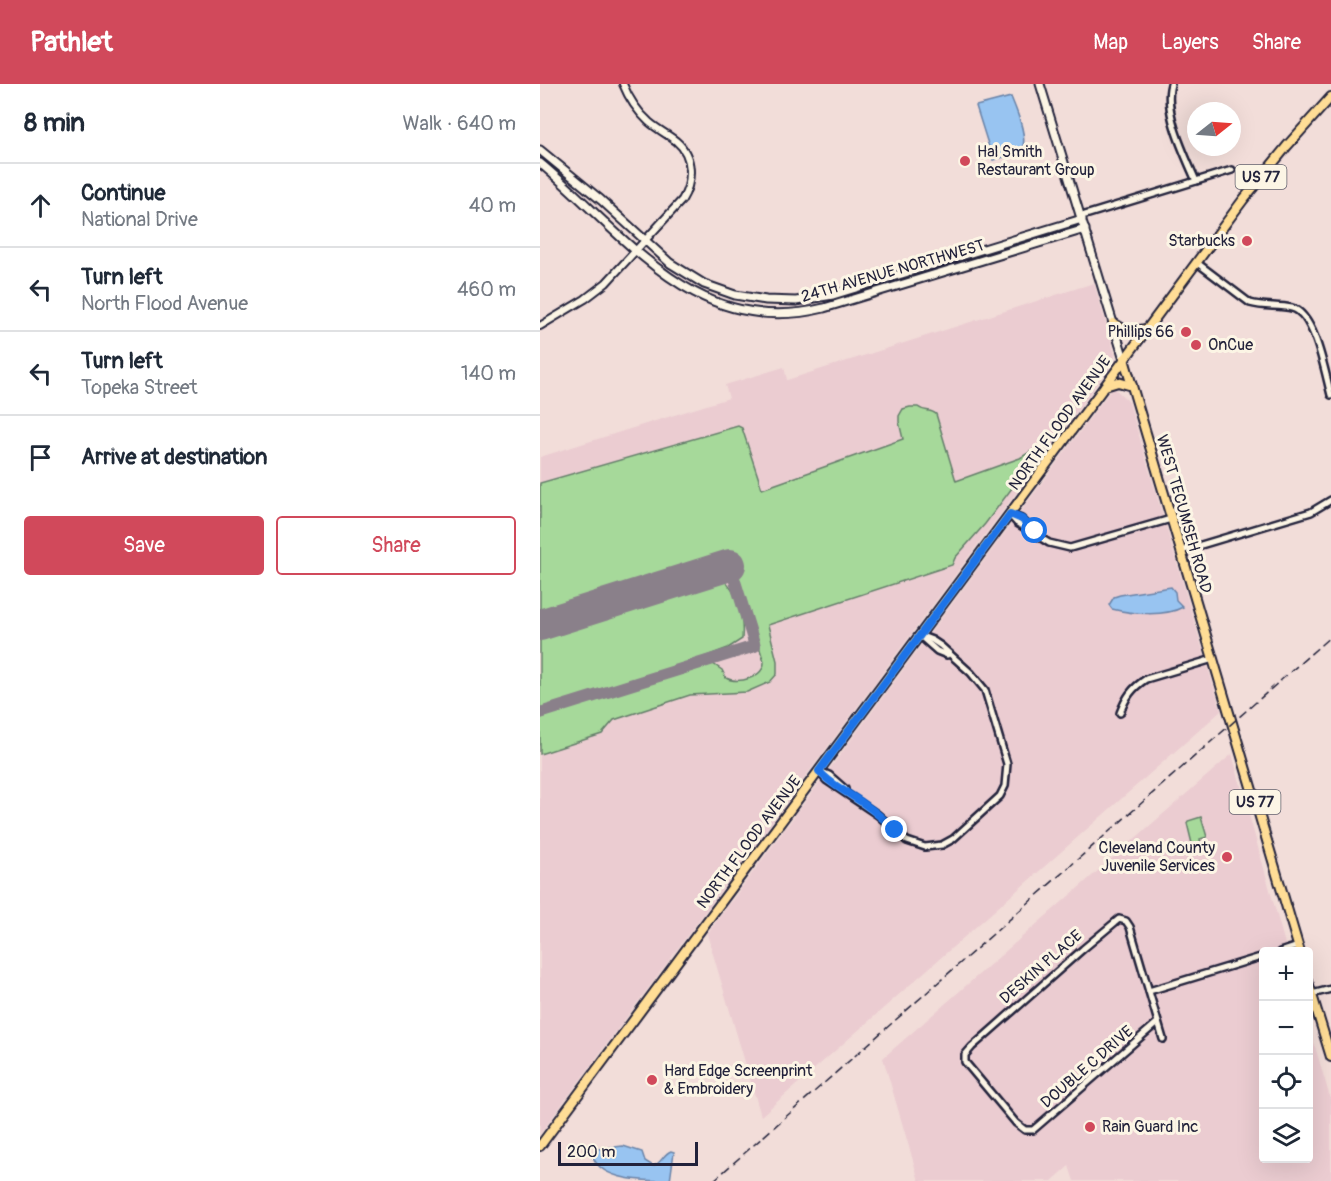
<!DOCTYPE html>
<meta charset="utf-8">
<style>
body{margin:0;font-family:Pangolin,sans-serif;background:#f6f6f7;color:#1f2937}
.controls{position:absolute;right:18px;bottom:18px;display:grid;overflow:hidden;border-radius:6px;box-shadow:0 6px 24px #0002}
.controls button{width:54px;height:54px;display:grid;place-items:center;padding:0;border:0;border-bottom:2px solid #e0e1e3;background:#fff;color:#1f2937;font:30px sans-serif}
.compass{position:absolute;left:647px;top:18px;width:54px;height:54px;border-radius:50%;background:#fff;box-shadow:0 6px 24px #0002;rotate:73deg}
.scale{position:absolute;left:18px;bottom:15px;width:140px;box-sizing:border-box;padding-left:6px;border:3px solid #22223b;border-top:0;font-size:16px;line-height:21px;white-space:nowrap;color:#22223b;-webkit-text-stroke:4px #fcf5e5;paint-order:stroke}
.stop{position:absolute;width:18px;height:18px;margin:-14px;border:4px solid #1a73e8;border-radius:50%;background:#fff}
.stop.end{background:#1a73e8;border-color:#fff;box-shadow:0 2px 6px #0008}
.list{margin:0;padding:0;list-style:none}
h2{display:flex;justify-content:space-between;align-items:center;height:78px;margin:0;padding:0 24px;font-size:26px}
h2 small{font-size:20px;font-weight:400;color:#747a83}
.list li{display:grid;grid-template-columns:39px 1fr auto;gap:18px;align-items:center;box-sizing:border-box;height:84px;padding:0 24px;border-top:2px solid #e0e1e3}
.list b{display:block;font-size:22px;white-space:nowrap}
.list p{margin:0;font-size:20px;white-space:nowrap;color:#747a83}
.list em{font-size:20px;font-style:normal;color:#747a83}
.actions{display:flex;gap:12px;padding:18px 24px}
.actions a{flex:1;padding:14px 0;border:2px solid #d1495b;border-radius:6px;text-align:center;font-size:21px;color:#d1495b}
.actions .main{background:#d1495b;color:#fff}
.icon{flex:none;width:33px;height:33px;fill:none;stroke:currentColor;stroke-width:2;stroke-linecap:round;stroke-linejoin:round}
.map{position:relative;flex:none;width:791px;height:1097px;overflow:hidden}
header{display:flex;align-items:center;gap:36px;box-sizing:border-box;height:84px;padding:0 30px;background:#d1495b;color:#fff}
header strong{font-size:28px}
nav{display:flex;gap:33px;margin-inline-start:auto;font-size:21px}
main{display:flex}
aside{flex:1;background:#fff}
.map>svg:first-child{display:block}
.built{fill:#ebccd1}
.green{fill:#a6d99a;stroke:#647e6a;stroke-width:1.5}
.water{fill:#98c4f1;stroke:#6983a8;stroke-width:1.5}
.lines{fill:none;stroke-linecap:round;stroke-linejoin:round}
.taxiway{stroke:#8a808a;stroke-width:12}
.runway{stroke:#8a808a;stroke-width:32}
.minor-casing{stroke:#22223b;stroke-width:10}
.tertiary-casing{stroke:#22223b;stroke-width:10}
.secondary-casing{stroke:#22223b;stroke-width:11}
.primary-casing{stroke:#22223b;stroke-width:12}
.minor{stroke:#fcf5e5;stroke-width:5}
.tertiary{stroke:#fcf5e5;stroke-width:6}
.secondary{stroke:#fcf5e5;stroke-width:7}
.primary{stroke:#ffdd96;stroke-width:8}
.rail{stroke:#22223b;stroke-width:1.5;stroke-dasharray:9 4.5;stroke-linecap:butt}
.route{stroke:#1a73e8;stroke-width:8}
.poi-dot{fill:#d1495b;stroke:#fcf5e5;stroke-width:2}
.labels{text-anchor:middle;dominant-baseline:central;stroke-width:6;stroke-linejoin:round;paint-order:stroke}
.shield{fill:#fcf5e5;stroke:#63616e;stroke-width:1.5}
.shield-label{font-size:15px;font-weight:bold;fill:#22223b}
.poi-label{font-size:16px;fill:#22223b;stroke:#fcf5e5;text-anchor:start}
.street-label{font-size:16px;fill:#22223b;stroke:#fcf5e5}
</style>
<header>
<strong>Pathlet</strong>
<nav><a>Map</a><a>Layers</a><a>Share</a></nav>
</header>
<main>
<aside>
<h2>8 min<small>Walk · 640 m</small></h2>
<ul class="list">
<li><svg class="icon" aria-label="ahead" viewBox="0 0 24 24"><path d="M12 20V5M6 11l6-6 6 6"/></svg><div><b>Continue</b><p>National Drive</p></div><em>40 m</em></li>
<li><svg class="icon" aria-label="left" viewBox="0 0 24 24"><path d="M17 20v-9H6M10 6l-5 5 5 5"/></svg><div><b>Turn left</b><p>North Flood Avenue</p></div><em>460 m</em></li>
<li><svg class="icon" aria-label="left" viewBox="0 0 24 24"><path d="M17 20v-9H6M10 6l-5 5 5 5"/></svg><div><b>Turn left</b><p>Topeka Street</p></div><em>140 m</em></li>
<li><svg class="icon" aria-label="arrive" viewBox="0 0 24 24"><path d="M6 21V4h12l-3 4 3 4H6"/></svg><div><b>Arrive at destination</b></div></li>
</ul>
<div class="actions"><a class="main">Save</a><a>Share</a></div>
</aside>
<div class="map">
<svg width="791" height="1097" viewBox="0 0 791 1097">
<rect width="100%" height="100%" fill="#f2ddd9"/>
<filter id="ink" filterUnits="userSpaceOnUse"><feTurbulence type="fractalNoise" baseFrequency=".0167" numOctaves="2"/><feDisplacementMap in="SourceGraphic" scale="12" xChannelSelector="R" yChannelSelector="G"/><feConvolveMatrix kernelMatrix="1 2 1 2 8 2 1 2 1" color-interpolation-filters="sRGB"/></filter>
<g filter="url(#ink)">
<g class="built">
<path d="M554,199L575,270L574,277L0,1050V373L189,314L185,301L244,283L247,296Z"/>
<path d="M573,303L589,318L681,627L221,1032L167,850Z"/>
<path d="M692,670L747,867L724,868V1074H768L769,942L791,1017V1097H534L529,1082L512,1097H379L343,974Z"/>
</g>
<g class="green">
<path d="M370,323H378C384,328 390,325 396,330L416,397L480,374L495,365L499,368L445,440L415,474L412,481L228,541L237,577V590L230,598L207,608L150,611L74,636L62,650L0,670V633L173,580L182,586L186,594C198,601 224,593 224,578L190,470L0,529V399L198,342L202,344L222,405L363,355L359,338V332L363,325Z"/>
<path d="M182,495C198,506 204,537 202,555L188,564L156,576L0,625V552Z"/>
<path d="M661,733L667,753L660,755L662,765L654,768L647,739L648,737Z"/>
</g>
<g class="water">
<path d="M471,13C475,23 491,58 480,67C474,72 461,73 453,76L436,22Z"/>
<path d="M631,503L635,508L636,516L643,523C625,533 592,530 572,525L569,521L574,513L580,511Z"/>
<path d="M83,1062L102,1068L105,1077L113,1082C122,1079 123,1070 131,1067L134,1068L130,1097C105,1097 62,1097 53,1073L57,1065Z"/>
</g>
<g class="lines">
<path class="taxiway" d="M0,629L215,562L190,481"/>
<path class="runway" d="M0,541L190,481"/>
<g class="minor-casing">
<g id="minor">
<path d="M631,0C623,28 645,71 656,97"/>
<path d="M542,132L692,86"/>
<path d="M656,178L710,219C724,223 738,221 752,224C775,230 785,289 791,311"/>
<path d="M469,430L477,439L509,459L530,464L631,435"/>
<path d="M471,431L481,435L497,450"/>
<path d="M641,467L771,428L791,416"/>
<path d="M380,552L397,567L407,571"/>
<path d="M580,629C586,613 592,604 606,595L673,575"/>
<path d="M279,687L286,696L338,731L367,757L385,763L402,761L413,755L460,712L465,702L467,680L445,606L431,589L401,562L392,556L379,551"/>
<path d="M282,688L289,691L305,705"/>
<path d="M740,868L758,862"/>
<path d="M609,907L724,872"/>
<path d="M772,910L791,905"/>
<path d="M618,938L493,1046H485L476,1039L425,978V971L432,963L543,865L579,835L586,837L590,843L623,955"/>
</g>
</g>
<g class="tertiary-casing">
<path id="tertiary" d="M0,242L45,215L66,199L142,116C153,98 154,72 136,57C127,50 117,45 109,38C97,27 89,15 83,0"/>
</g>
<g class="secondary-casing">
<g id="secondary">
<path d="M500,0L584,275"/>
<path d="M0,66L61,116L130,179L164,200L195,211L226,216L256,217L293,211L542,135"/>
<path d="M0,79C87,151 154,256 284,224L545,145"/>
</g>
</g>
<g class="primary-casing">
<g id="primary">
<path d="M573,239L588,248L606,245"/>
<path d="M584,275L760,868"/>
<path d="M565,302L578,298L592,302"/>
<path d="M768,898L791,973"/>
<path d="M0,1062L703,116L747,62L791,13"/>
</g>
</g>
<use href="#minor" class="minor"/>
<use href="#tertiary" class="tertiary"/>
<use href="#secondary" class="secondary"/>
<use href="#primary" class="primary"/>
<path class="rail" d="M173,1097L791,552"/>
</g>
</g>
<g class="lines" filter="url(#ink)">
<path class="route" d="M355,746C341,732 326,720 309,710C298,703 288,698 279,687L470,430L482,435L495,447"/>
</g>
<g class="poi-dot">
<circle cx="425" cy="77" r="6"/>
<circle cx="707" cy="157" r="6"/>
<circle cx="646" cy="248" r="6"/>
<circle cx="656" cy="261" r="6"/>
<circle cx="687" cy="773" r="6"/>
<circle cx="112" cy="996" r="6"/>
<circle cx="550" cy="1043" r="6"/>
</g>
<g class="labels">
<g class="shield">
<rect x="695.5" y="81" width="51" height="24" rx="4.5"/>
<rect x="689.5" y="706" width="51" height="24" rx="4.5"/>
</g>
<g class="shield-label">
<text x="721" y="93">US 77</text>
<text x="715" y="718">US 77</text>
</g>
<g class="poi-label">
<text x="437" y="68">Hal Smith<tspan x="437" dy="18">Restaurant Group</tspan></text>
<text x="695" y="157" text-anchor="end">Starbucks</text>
<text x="634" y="248" text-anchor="end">Phillips 66</text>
<text x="668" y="261">OnCue</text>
<text x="675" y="764" text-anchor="end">Cleveland County<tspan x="675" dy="18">Juvenile Services</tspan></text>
<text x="124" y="987">Hard Edge Screenprint<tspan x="124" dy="18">&amp; Embroidery</tspan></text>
<text x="562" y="1043">Rain Guard Inc</text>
</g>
<g class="street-label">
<text transform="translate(353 187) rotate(-16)">24TH AVENUE NORTHWEST</text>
<text transform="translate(520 339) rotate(-54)">NORTH FLOOD AVENUE</text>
<text transform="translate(644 430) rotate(74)">WEST TECUMSEH ROAD</text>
<text transform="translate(209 758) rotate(-53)">NORTH FLOOD AVENUE</text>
<text transform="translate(501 883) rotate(-41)">DESKIN PLACE</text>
<text transform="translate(547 983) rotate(-41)">DOUBLE C DRIVE</text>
</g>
</g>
</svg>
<div class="controls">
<button>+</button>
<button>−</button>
<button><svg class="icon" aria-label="locate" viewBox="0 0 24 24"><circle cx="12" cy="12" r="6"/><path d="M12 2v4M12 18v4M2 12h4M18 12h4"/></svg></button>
<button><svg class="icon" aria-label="layers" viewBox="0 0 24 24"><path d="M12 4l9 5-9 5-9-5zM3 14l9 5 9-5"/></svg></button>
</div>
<svg class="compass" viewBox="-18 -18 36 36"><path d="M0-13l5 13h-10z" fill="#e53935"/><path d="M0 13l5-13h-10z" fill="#747a83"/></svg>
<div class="scale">200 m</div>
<div class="stop" style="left:495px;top:447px"></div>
<div class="stop end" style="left:355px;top:746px"></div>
</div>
</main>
